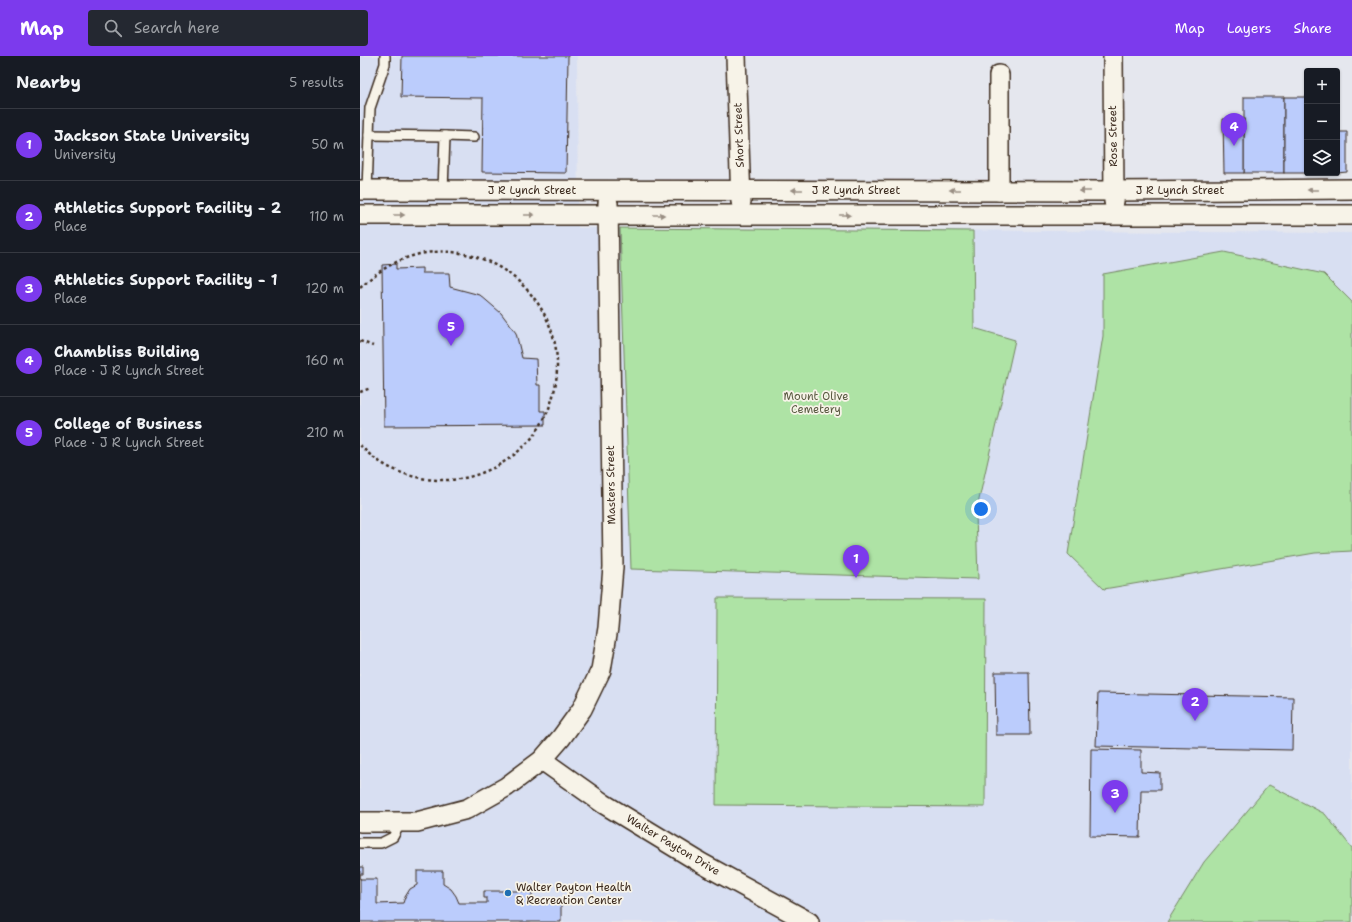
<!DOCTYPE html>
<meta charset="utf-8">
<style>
body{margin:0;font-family:"Shantell Sans",sans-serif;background:#242831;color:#f1f3f6}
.controls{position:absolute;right:12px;top:12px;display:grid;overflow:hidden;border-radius:4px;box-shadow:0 1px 3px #0004}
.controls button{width:36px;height:36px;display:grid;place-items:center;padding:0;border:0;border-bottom:1px solid #363941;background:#171b24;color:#f1f3f6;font:20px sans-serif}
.you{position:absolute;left:621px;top:453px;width:14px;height:14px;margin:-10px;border:3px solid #fff;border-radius:50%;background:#1a73e8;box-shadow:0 0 0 6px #1a73e833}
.badge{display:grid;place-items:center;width:26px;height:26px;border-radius:50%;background:#7c3aed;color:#fff;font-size:13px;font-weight:700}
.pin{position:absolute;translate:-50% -33px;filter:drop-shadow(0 1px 2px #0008)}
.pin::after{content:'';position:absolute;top:21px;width:14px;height:12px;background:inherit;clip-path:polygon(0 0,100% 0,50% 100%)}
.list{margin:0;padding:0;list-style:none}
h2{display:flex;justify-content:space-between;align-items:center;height:52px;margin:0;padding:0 16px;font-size:17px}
h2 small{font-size:13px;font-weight:400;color:#9ea1a6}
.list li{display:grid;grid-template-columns:26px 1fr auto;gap:12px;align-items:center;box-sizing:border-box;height:72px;padding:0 16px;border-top:1px solid #363941}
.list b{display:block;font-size:15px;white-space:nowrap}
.list p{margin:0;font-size:13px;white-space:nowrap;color:#9ea1a6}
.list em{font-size:13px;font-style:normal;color:#9ea1a6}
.icon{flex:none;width:22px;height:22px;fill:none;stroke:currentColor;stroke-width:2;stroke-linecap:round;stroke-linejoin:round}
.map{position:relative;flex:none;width:992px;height:866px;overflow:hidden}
header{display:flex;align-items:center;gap:24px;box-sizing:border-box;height:56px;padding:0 20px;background:#7c3aed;color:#fff}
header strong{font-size:19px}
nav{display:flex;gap:22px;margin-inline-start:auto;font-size:14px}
.search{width:280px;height:36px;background:#242831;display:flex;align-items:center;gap:10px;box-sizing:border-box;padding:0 14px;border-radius:4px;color:#9ea1a6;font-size:15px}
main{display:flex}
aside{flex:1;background:#171b24}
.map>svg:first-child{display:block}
.built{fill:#d8dff2}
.green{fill:#aee3a5;stroke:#748662}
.building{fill:#bbccfc;stroke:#3b2a1e}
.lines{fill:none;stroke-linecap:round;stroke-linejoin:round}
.lane-casing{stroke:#3b2a1e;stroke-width:12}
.street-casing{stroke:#3b2a1e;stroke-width:22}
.path{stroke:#3b2a1e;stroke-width:2.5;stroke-dasharray:3 3;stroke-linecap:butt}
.lane{stroke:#f7f3e8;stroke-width:9}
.street{stroke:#f7f3e8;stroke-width:19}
.oneway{fill:#998e83}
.poi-dot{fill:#1f6fb2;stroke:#f7f3e8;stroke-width:1.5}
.labels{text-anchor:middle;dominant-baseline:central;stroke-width:3.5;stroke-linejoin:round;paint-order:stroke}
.street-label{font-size:11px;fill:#3b2a1e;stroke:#f7f3e8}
.park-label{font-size:11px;fill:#585840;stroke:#f7f3e8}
.poi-label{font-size:11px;fill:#3b2a1e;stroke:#f7f3e8;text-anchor:start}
</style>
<header>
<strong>Map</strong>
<div class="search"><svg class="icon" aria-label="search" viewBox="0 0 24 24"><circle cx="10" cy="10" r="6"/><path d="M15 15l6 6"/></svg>Search here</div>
<nav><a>Map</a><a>Layers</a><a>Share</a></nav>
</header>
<main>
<aside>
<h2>Nearby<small>5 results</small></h2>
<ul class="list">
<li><span class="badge">1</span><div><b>Jackson State University</b><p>University</p></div><em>50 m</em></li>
<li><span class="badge">2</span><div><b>Athletics Support Facility - 2</b><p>Place</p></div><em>110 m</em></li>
<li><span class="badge">3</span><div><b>Athletics Support Facility - 1</b><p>Place</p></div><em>120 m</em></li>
<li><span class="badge">4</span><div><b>Chambliss Building</b><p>Place · J R Lynch Street</p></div><em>160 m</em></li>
<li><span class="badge">5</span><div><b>College of Business</b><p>Place · J R Lynch Street</p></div><em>210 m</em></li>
</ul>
</aside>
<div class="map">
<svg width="992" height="866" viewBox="0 0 992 866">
<rect width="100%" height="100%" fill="#e5e7ee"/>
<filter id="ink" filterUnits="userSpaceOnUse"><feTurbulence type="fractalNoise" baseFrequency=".025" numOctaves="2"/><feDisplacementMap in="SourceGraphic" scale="8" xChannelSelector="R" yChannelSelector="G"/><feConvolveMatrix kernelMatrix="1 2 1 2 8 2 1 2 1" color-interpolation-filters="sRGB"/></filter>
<g filter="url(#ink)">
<path class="built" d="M0,0H217L218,172L992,177V866H0Z"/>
<g class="green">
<path d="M260,172L613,175L614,272L655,284L616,457L618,523L271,513Z"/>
<path d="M864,196L964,218L992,246V495L955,497L744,533L708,498L743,280V218Z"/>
<path d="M357,542L626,543L625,751L356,749Z"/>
<path d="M909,729L965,758L992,792V866H807L844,806Z"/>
</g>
<g class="building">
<path d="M42,0H208L206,117L122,116L123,42L41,41Z"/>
<rect x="884" y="41" width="40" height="76"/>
<rect x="924" y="41" width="23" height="76"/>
<path d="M863,63H884V117H864Z"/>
<path d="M977,76H987V116L977,117Z"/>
<path d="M36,208V213L62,212V217H89L90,231L120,239L141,257L156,277L162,302L176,303L177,329H180V355H185V369L24,370L22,209Z"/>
<path d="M635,616H669L670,679H636Z"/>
<path d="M738,637L933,641L932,694L736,690Z"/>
<path d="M731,693L781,694V716L800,717V734H781L780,781L730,780Z"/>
<path d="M0,811H3V818H0V823H17V848L43,847L45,841L50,833L57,829V815H83V828L91,833L96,840L99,847H127V842H124V835H172V842H170V847H201V866H0Z"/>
</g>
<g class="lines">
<g class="lane-casing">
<g id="lane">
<path d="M9,79L85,80L83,134"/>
<path d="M85,80L114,81"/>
<path d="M7,134L10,52L25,8V0"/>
<path d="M0,787H21L33,781L41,766"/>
</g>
</g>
<g class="street-casing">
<g id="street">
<path d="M376,0L381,146"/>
<path d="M753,0L754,146"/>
<path d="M639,19V135"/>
<path d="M0,134L754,135L992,133"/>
<path d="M0,159H992"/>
<path d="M182,704L244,748L341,807L449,866"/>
<path d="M0,766H57L107,753L146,731L182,704L201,682L222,653L241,614L248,572L253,511L248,147"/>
</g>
</g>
<g class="path">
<path d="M0,231C18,215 37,203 60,198C129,183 198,240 197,310C197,335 189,358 175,378C156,402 129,418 99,423C63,428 24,416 0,389"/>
<path d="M0,285L13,290"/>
<path d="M0,336L11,332"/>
</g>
<use href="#lane" class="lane"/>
<use href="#street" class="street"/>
</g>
<defs><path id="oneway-solid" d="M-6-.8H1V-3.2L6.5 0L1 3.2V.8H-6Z"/></defs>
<g class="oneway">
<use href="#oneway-solid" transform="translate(437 134) rotate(-180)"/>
<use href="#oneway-solid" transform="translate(595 134) rotate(-180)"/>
<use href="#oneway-solid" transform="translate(953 134) rotate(180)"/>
<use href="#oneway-solid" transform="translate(725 135) rotate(180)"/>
<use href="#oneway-solid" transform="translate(39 159)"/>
<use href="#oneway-solid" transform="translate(169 159)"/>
<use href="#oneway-solid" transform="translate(299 159)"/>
<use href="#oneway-solid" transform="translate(485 159)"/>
</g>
</g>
<circle class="poi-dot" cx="148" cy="837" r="4"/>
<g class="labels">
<g class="street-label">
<text transform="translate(379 79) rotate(-92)">Short Street</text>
<text transform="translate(753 80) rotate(-91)">Rose Street</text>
<text x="172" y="134">J R Lynch Street</text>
<text x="496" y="134">J R Lynch Street</text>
<text x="820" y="134">J R Lynch Street</text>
<text transform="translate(251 429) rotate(-91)">Masters Street</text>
<text transform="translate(313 789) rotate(31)">Walter Payton Drive</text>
</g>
<g class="park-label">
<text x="456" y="340">Mount Olive<tspan x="456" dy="13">Cemetery</tspan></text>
</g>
<g class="poi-label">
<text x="156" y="831">Walter Payton Health<tspan x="156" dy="13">&amp; Recreation Center</tspan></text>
</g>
</g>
</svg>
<div class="controls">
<button>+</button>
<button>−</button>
<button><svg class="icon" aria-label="layers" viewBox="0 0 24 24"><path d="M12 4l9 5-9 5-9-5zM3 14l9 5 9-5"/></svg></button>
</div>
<div class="you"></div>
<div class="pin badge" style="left:496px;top:522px">1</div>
<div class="pin badge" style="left:835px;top:665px">2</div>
<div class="pin badge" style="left:755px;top:757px">3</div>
<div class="pin badge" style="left:874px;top:90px">4</div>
<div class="pin badge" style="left:91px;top:290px">5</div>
</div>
</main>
